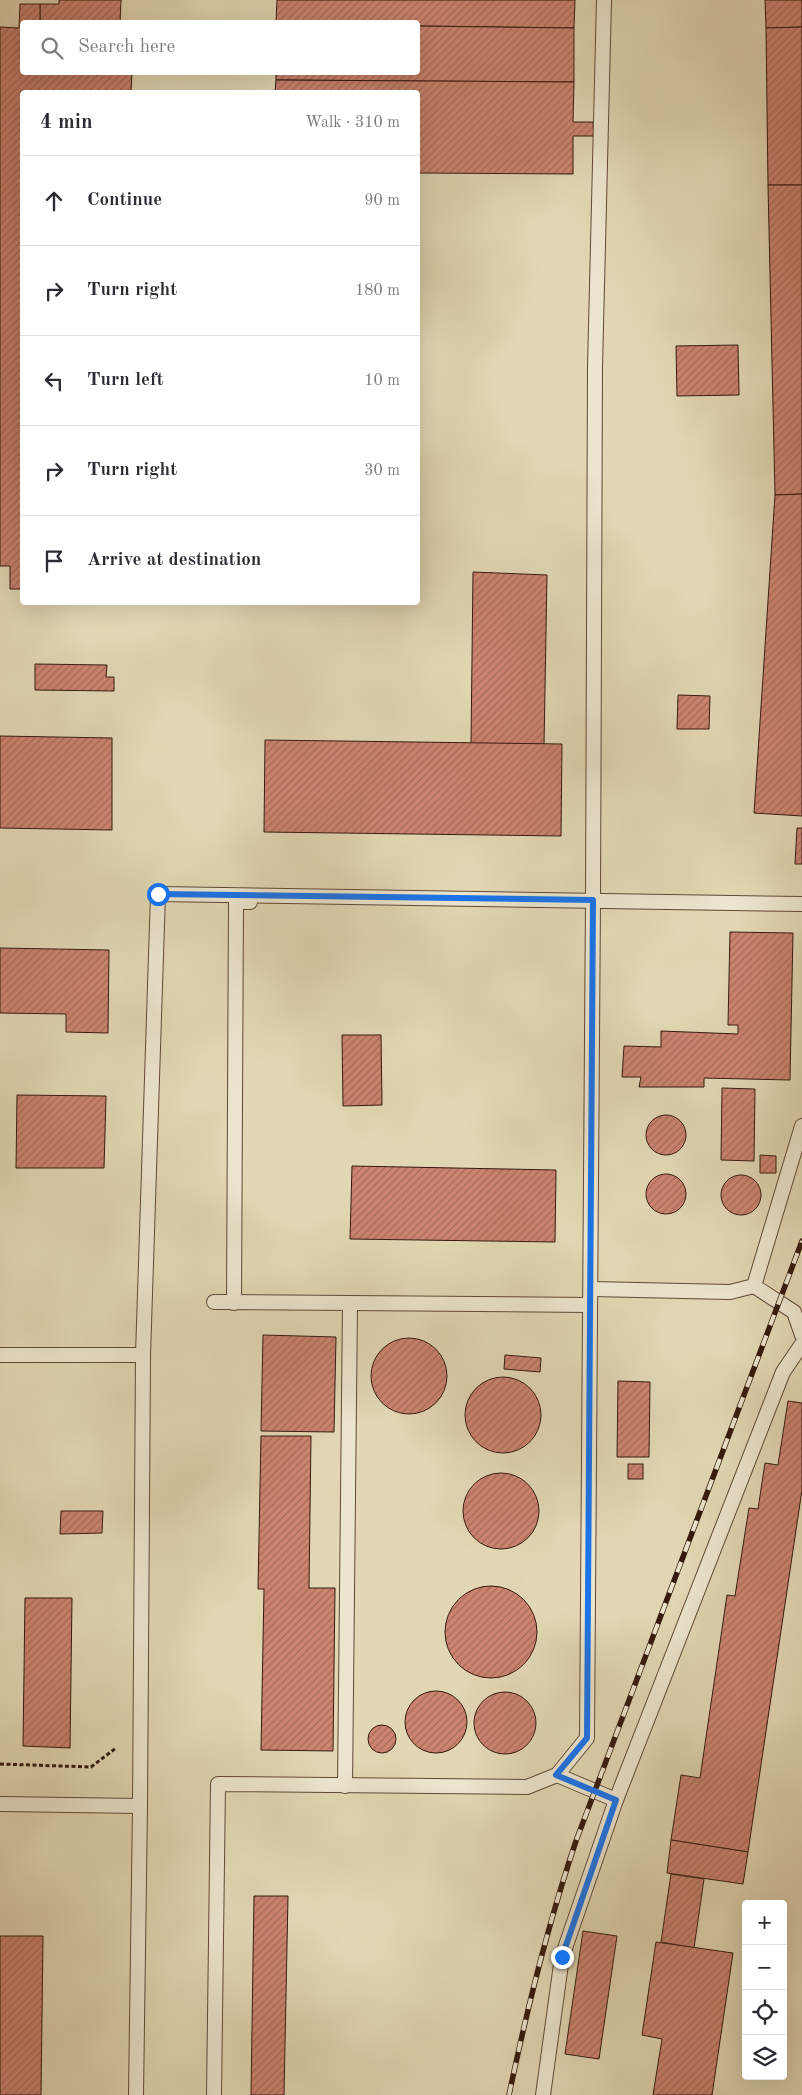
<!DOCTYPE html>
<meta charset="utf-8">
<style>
body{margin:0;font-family:"Old Standard TT",serif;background:#f7f7f7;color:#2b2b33}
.controls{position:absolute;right:15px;bottom:15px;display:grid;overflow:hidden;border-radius:5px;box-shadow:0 5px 20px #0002}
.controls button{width:45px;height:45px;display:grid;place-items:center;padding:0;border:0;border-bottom:1px solid #e1e1e2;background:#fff;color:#2b2b33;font:25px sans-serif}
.stop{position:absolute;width:15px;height:15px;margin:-11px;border:4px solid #1a73e8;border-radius:50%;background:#fff}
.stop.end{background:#1a73e8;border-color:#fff;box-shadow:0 1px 5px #0008}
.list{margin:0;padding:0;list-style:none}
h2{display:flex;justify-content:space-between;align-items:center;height:65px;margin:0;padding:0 20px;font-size:21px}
h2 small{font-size:16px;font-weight:400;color:#7c7c81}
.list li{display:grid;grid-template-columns:32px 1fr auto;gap:15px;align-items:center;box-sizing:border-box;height:90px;padding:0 20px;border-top:1px solid #e1e1e2}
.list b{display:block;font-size:19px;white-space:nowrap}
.list em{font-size:16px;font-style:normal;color:#7c7c81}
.icon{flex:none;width:28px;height:28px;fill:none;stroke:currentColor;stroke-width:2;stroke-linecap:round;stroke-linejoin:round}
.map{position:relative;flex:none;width:802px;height:2095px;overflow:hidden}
.search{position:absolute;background:#fff;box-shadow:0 5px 20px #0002;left:20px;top:20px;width:400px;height:55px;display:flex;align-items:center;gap:12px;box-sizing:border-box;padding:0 18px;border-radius:5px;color:#7c7c81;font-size:19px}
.panel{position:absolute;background:#fff;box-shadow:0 5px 20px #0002;left:20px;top:90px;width:400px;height:515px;border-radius:5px}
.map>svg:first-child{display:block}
.building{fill:url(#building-hatch);stroke:#341a0d}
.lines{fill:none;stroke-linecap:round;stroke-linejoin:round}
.lane-casing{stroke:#604937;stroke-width:16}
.path{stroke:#341a0d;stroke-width:3;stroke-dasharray:4 2.5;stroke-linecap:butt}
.lane{stroke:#ece5ce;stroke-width:14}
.rail-casing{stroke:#341a0d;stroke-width:5.5}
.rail{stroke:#ece5ce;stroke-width:4;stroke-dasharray:11;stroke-linecap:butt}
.route{stroke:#1a73e8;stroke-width:6}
</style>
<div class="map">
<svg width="802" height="2095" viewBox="0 0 802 2095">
<defs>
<pattern id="building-hatch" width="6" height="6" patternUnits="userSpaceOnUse" patternTransform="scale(1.25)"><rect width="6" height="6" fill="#cd8471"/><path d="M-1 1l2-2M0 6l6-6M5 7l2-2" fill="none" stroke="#a76b5b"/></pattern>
</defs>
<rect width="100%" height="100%" fill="#e2d7b4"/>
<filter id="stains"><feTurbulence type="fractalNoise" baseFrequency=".004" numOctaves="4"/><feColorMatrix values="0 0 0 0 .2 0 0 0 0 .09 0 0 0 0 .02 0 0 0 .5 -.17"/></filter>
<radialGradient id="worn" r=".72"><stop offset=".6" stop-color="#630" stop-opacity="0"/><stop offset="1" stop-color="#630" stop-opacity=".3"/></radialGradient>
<g class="building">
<path d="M59,0H121L120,22H40V4H59Z"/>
<path d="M277,0H575L574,28L418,26V22H276Z"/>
<path d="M765,0H802V27L766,28Z"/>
<path d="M20,4H40V22H22V72H132L131,92H22V589H10V566H0V27L19,28Z"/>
<path d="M418,26L574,28V82L276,80V72H418Z"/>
<path d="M802,27V185H768L766,28Z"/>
<path d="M276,80L574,82L573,122H593L594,136H573V174L418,173V92H275Z"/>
<path d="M768,185H802V494L775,495Z"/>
<path d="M738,345L739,395L677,396L676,346Z"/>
<path d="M802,494V816L754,813L775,495Z"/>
<path d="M473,572L547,575L544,746L471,744Z"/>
<path d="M35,664L107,665L106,677H114V691L35,690Z"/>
<path d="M678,695L710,696L709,729H677Z"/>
<path d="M0,736L112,738V830L0,828Z"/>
<path d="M265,740L562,744L561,836L264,832Z"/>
<path d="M797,828H802V864H795Z"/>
<path d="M730,932L793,933L790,1080L704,1078V1087H639L641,1077H622L624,1046L661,1047V1031L738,1034V1025H728Z"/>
<path d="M0,948L109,950L108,1033L66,1032V1014L0,1013Z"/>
<path d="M342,1035H381L382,1105L343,1106Z"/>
<path d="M722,1088L755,1089L754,1161L721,1160Z"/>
<path d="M17,1095L106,1096L104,1168H16Z"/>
<circle cx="666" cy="1135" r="20"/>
<path d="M760,1155L776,1156V1173H760Z"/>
<path d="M352,1166L556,1170L555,1242L350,1239Z"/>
<circle cx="666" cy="1194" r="20"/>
<circle cx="741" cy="1195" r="20"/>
<path d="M263,1335L336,1337L334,1432L261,1431Z"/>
<circle cx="409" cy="1376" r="38"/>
<path d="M505,1355L541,1358L540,1372L504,1369Z"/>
<circle cx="503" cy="1415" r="38"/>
<path d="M618,1381L650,1382L649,1457H617Z"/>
<path d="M788,1401L802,1403V1490L748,1852L671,1840L681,1775L700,1778L727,1595L735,1596L749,1508L758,1509L765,1463L778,1465Z"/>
<path d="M261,1436H311L309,1588H335L333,1751L261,1750L264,1589H258Z"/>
<rect x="628" y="1464" width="15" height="15"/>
<circle cx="501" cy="1511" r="38"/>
<path d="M61,1511H103L102,1533L60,1534Z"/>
<circle cx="491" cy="1632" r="46"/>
<path d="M25,1598H72L70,1748L23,1746Z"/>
<circle cx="436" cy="1722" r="31"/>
<circle cx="505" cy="1723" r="31"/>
<circle cx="382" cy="1739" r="14"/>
<path d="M671,1840L748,1852L743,1884L667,1873Z"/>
<path d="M671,1874L704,1879L694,1948L661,1942Z"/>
<path d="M254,1896H288L284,2095H251Z"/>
<path d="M583,1931L617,1936L599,2059L565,2054Z"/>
<path d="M0,1936H43L41,2095H0Z"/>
<path d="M656,1942L733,1953L712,2095H653L662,2039L642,2035Z"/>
</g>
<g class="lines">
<g class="lane-casing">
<g id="lane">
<path d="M754,1286L794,1312L802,1335"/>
<path d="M591,1289L730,1292L754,1286L802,1126"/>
<path d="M214,1302L590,1305"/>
<path d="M234,1303L236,902H250"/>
<path d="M0,1355H143"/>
<path d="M557,1775L616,1800"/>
<path d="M345,1786L350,1304"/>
<path d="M0,1804L140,1806"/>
<path d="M136,2095L140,1806L143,1355L158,894L802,904"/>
<path d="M214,2095L218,1784L527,1787L557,1775L587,1738L593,900L595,367L604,0"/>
<path d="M543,2095L562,1957L616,1800L783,1372L802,1344"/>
</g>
</g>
<path class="path" d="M0,1764L91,1767L116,1748"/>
<use href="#lane" class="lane"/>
<g class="rail-casing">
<path id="rail" d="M509,2095C527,2009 548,1924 576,1841L802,1241"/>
</g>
<use href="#rail" class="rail"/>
</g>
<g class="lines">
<path class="route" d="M158,894L593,900L587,1738L556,1775L616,1800L562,1957"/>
</g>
<rect width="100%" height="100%" filter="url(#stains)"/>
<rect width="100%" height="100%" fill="url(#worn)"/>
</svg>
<div class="controls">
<button>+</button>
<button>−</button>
<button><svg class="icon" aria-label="locate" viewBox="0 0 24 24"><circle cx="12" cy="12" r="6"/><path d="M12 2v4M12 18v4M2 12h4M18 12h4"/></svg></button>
<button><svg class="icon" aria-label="layers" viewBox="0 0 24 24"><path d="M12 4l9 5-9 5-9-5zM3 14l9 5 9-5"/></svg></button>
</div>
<div class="stop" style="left:158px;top:894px"></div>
<div class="stop end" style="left:562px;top:1957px"></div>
<div class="search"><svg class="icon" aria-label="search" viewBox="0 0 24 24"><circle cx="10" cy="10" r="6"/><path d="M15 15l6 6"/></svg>Search here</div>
<section class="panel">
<h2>4 min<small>Walk · 310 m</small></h2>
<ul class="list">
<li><svg class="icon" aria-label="ahead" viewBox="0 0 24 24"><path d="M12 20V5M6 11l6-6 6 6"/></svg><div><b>Continue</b></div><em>90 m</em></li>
<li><svg class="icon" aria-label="right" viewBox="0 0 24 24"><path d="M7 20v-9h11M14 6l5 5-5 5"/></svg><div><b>Turn right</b></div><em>180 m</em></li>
<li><svg class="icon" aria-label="left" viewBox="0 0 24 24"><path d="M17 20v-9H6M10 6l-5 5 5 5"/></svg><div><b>Turn left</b></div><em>10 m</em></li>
<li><svg class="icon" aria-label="right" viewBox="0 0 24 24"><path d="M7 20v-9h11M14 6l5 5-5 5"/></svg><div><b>Turn right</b></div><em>30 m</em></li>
<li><svg class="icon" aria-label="arrive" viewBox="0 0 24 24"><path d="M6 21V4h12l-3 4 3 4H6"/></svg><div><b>Arrive at destination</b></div></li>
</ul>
</section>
</div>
